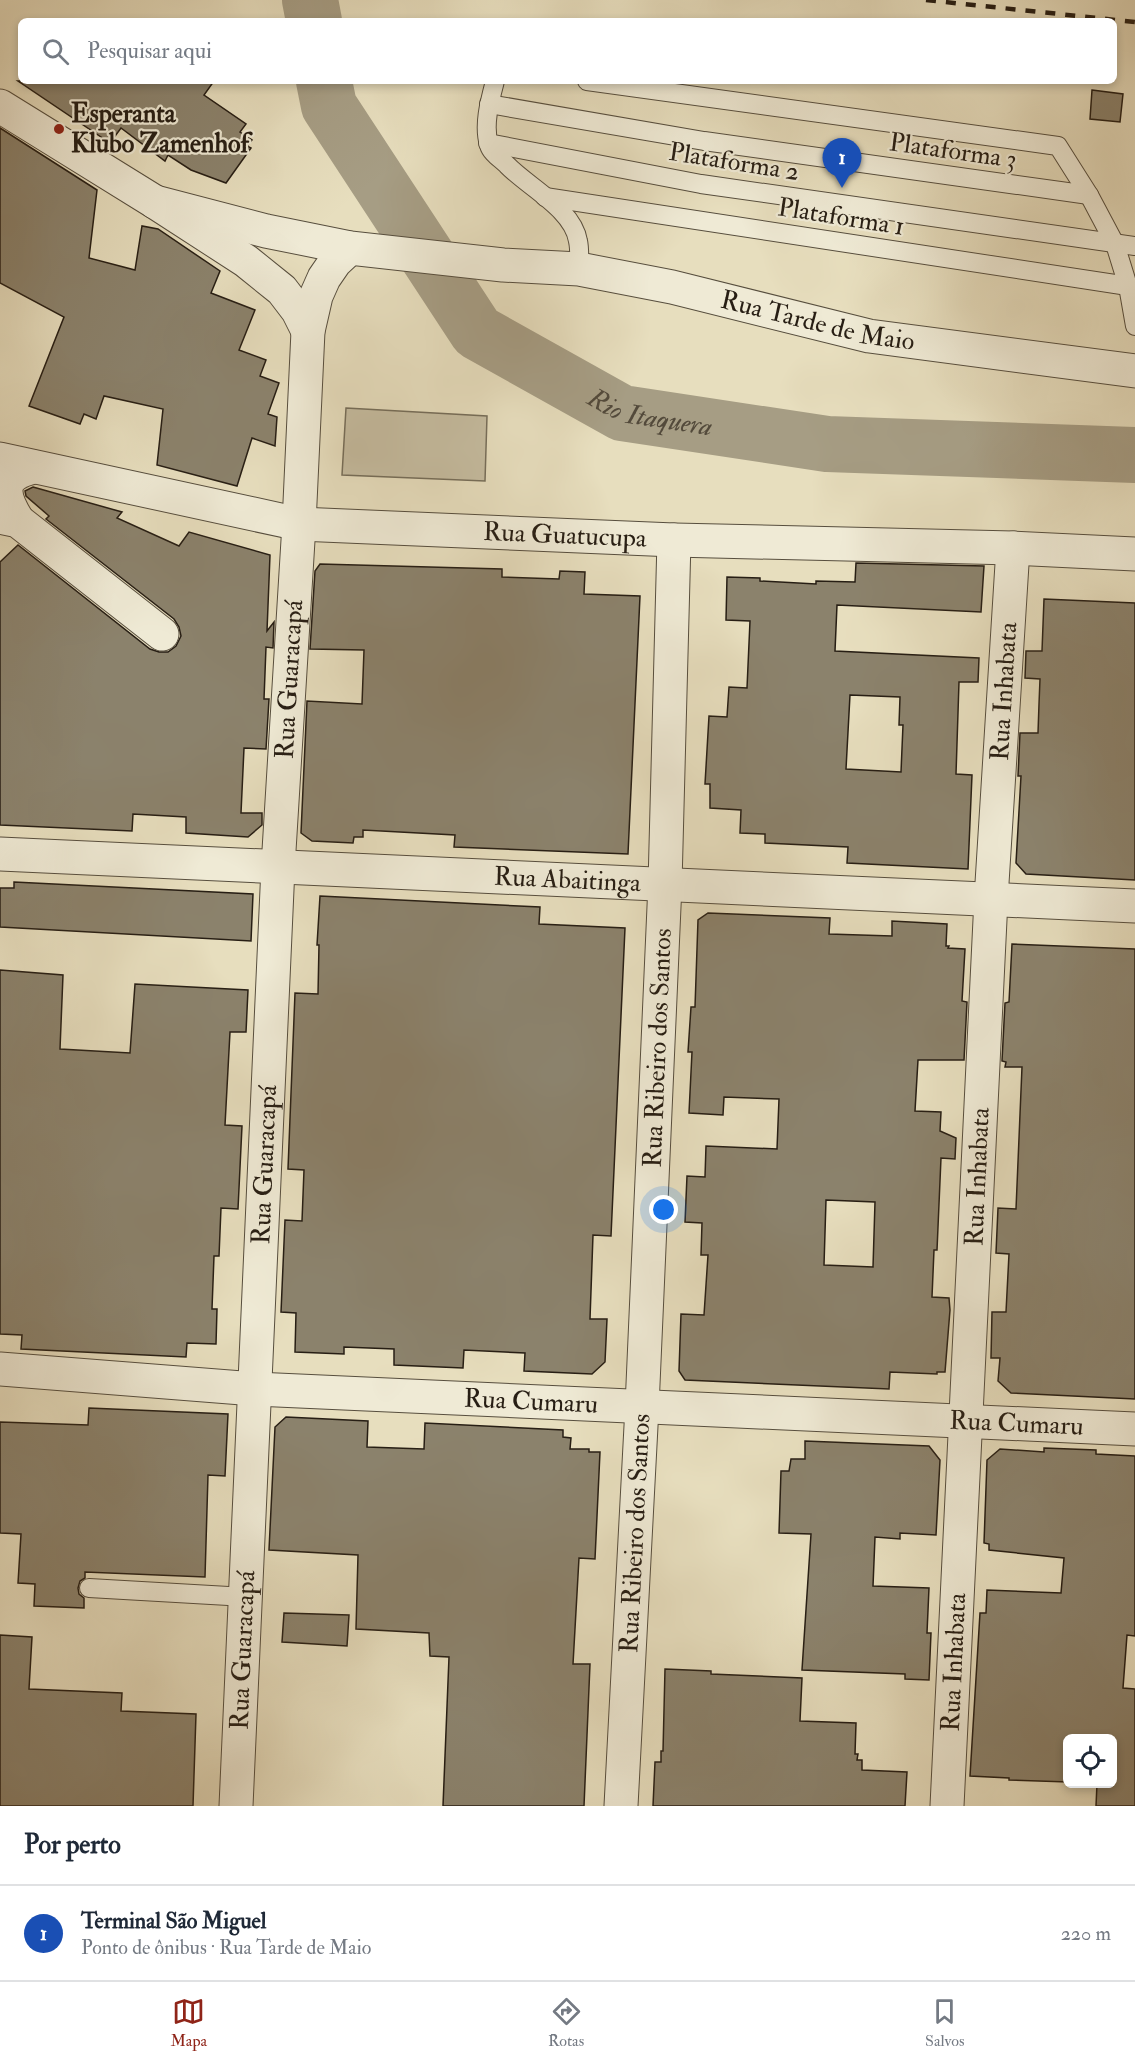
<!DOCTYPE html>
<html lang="pt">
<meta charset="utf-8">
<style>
body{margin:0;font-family:"IM FELL Double Pica",serif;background:#f6f6f7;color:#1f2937}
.controls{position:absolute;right:18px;bottom:18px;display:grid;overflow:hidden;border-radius:9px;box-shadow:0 3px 9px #0003}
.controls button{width:54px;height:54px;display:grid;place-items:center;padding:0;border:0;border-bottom:2px solid #e0e1e3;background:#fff;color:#1f2937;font:30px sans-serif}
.you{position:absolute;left:664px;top:1210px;width:21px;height:21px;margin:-15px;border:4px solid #fff;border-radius:50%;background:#1a73e8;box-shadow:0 0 0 9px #1a73e833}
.badge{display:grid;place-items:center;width:39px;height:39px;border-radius:50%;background:#8f2418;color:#fff;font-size:20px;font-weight:700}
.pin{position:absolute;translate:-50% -50px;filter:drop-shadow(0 2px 3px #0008)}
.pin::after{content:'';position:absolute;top:32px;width:21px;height:18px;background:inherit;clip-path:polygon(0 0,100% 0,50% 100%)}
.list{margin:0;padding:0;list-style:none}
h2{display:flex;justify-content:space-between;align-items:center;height:78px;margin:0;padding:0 24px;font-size:26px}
h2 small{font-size:20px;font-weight:400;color:#747a83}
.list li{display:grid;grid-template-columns:39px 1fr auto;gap:18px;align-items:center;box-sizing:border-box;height:96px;padding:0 24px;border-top:2px solid #e0e1e3}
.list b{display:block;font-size:22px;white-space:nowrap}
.list p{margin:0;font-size:20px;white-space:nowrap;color:#747a83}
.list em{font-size:20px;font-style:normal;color:#747a83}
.icon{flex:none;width:33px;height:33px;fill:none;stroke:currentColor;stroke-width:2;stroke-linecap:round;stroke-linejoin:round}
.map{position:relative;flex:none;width:1135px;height:1806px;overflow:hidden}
.search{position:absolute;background:#fff;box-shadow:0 3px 9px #0003;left:18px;right:18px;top:18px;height:66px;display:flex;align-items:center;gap:15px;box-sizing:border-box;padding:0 21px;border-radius:9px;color:#747a83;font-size:22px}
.sheet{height:174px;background:#fff}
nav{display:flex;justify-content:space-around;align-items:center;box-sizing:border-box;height:84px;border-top:2px solid #e0e1e3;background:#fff;font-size:16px;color:#747a83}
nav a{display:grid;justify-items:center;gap:3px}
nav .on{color:#8f2418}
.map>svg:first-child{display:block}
.green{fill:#c6bda1;stroke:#766e5a;stroke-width:1.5}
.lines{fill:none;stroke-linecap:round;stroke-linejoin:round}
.river{stroke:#a69d84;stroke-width:56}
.building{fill:#8b826c;stroke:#271e14;stroke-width:1.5;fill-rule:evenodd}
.lane-casing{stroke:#574e3e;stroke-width:20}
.street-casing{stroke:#574e3e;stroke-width:35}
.lane{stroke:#efead5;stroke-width:18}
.street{stroke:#efead5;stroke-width:33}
.rail{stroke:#271e14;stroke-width:4.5;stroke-dasharray:10 10;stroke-linecap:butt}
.poi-dot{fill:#8f2418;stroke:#efead5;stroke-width:2}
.labels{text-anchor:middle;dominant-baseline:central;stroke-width:4.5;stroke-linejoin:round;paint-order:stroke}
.poi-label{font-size:26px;font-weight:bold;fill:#271e14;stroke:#efead5;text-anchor:start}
.street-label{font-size:26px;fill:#271e14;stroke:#efead5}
.water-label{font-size:27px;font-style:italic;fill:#534a3b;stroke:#efead5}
</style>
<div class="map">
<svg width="1135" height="1806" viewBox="0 0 1135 1806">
<rect width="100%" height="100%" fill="#e7debe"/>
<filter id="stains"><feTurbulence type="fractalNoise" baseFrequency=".00333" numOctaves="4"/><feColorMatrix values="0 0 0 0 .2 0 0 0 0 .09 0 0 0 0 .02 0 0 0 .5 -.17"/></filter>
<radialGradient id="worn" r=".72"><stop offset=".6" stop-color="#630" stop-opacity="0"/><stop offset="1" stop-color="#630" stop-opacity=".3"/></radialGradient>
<path class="green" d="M346,408L487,416L485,481L342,475Z"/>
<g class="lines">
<g class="river">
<path d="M310,0L314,21"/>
<path id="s1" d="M324,81L329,106L477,332L622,413L827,444L1135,455"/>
</g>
</g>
<g class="building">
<path d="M18,81H214L204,95L246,124L240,132L252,140L247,146L251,148L226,183L191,170L168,155L165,161L121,128L110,143Z"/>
<path d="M1092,90L1123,94L1120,122L1090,119Z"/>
<path d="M0,128L97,190L89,258L135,270L142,226L158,229L220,271L211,293L255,310L239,350L266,360L260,376L279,383L268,414L277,417L275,446L252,438L237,486L157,465L163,409L104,396L96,419L84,414L80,424L29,406L64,317L0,283Z"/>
<path d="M33,487L122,512L117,518L179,546L189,532L270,555L267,631L274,622L273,648L266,647L264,699H269L266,749L244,748L241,813H262V825L248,837L186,833V817L133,814L132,831L0,825V562L18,545L150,649L159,652H168L176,646L181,636L179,627L174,619L46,519L49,516L26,496L25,491Z"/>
<path d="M856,563L984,566L981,612L837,605L835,651L979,658L978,682H959L956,774L972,775L968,869L847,863L848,847L765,843V834L740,833L741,810L710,808V784H705L709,716L727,717L729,687L747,688L750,621L726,620L727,577L760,578V581L816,584V581L855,582ZM850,695L900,697L899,725H903L901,772L846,769Z"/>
<path d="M320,564L502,569V577L559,579L560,571L585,572L584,594L640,596L628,854L454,847L455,835L363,830V837H354L353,843L312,841L301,833L307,701L362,704L364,650L310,649L315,571Z"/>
<path d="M1044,599L1135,603V880L1026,874L1016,863L1021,776H1018L1020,733H1038L1039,704L1040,679L1025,678L1026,651H1042Z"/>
<path d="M14,882L253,894L251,941L0,927V888H14Z"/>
<path d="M320,896L540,907L539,924L625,928L611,1236L593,1235L590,1319H607L605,1362L592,1374L524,1371L525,1353L464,1350L463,1368L394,1365V1349L344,1347V1354L295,1352L296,1313L281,1312L285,1220L302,1221L304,1170L288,1169L295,993L318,994L319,945H317Z"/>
<path d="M708,913L830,918L829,934L892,936V921L947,924L946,946H949L948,948L965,949L962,1001L967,1002L964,1060H918L915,1111L941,1112L940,1131L956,1138L955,1159L941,1158L937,1250H934L932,1297L949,1298L950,1310L945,1372H937V1374L890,1372L889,1389L685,1380L679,1371L681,1314L704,1315L708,1255H701L702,1223L685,1222L687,1176L705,1177L706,1146L777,1149L779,1099L724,1097L723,1115L689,1113L692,1052H688L691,1007H695L698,920ZM826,1200L875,1202L873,1267L824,1265Z"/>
<path d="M1012,944L1135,949V1399L1011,1393L998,1381L1000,1358H991L992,1312H1006L1009,1254L996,1253L998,1208L1016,1209L1022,1067H1005L1006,1062L1002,1061L1005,1003L1009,1002Z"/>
<path d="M0,970L63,975L60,1049L130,1053L135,984L248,990L246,1032H230L225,1125L242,1126L238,1209L221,1208L219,1256H214L212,1309H217L216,1344L187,1343L186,1357L21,1349L22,1335L0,1334Z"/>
<path d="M89,1408L228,1414L225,1476L208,1475L205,1577L85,1572V1578L80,1581L78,1588L79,1594L84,1598V1608L34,1606L35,1584L18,1583L21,1534L0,1533V1422L88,1425Z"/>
<path d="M286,1417L368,1421L367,1447L424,1449L425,1423L563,1430V1437L571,1438L570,1449H589V1452H600L595,1559L579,1558L573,1664H590L584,1806H443L449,1657L430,1656L429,1633L356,1629L358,1555L269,1550L275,1427Z"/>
<path d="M805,1441L929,1446L940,1460L936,1535L900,1533V1539L875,1537L873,1586L929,1588L927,1633H931L929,1680L905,1679V1674L802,1670L811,1534L779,1533L781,1471H789L791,1459H805Z"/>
<path d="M1044,1448L1096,1450V1454L1135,1456V1636L1127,1635L1123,1688L1135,1689V1806H1096L1097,1784H1113V1738H1068V1782L1009,1780V1778L970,1776L980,1613H986L987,1590L1061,1593L1064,1558L989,1550V1544L984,1543L987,1460L1000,1449L1044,1452Z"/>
<path d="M284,1613L349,1615L347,1646L282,1642Z"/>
<path d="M0,1635L32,1637L29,1689L122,1693L121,1711L196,1714L193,1806H0Z"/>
<path d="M665,1669L711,1671V1674L802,1678L800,1721L856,1723L855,1754H858L857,1760H862V1770L907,1772L905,1806H653L655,1762H661V1751H663Z"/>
</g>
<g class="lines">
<g class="lane-casing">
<g id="lane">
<path d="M495,81C490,100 483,125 489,145C491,153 501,159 507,165C528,187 573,209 578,241C580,250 579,260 579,269"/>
<path d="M587,81L1058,146L1089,195L1115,244L1128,286L1135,326"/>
<path d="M489,104L704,141L1089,195"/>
<path d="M488,143L701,184L1135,246"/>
<path d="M545,197L1128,286"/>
<path d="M89,1588L246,1597"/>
</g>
</g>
<g class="street-casing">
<g id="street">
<path d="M0,106L155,202L246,261L282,290L298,311L308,331"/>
<path id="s2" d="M155,202L266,231L350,248L503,265L579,269L672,287L869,336L1135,371"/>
<path id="s3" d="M0,459L299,524L674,540L1013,548L1135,554"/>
<path d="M0,517L18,521L162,634"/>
<path d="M18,521C0,492 0,475 34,467"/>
<path id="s4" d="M0,854L1135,906"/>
<path id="s5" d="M0,1369L255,1389L1135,1429"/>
<path id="s6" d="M236,1806L278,867L299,524L308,331L316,296L324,278L335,262L350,248"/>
<path id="s7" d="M621,1806L642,1407L665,884L674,540"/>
<path id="s8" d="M947,1806L991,899L1013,548"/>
</g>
</g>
<use href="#lane" class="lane"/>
<use href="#street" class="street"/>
<path class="rail" d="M926,0L1135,22"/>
</g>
<circle class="poi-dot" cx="59" cy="129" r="6"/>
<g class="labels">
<g class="poi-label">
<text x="71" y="114">Esperanta<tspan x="71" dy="30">Klubo Zamenhof</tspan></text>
</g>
<g class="street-label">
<text transform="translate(953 151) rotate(8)">Plataforma 3</text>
<text transform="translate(734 162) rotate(9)">Plataforma 2</text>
<text transform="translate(841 217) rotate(9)">Plataforma 1</text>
<text stroke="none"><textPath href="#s2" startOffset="675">Rua Tarde de Maio</textPath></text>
<text stroke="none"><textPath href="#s3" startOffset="572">Rua Guatucupa</textPath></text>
<text stroke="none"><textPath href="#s6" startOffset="1128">Rua Guaracapá</textPath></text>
<text stroke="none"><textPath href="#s8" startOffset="1116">Rua Inhabata</textPath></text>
<text stroke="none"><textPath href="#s4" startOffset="568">Rua Abaitinga</textPath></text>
<text stroke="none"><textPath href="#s7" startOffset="759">Rua Ribeiro dos Santos</textPath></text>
<text stroke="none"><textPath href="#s6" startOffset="642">Rua Guaracapá</textPath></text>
<text stroke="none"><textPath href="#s8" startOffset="630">Rua Inhabata</textPath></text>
<text stroke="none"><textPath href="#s5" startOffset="532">Rua Cumaru</textPath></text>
<text stroke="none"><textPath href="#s5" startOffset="1018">Rua Cumaru</textPath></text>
<text stroke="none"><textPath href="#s7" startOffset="273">Rua Ribeiro dos Santos</textPath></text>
<text stroke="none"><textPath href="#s6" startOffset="156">Rua Guaracapá</textPath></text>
<text stroke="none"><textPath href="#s8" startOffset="144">Rua Inhabata</textPath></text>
</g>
<g class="water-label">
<text stroke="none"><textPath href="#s1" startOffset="489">Rio Itaquera</textPath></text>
</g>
</g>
<rect width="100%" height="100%" filter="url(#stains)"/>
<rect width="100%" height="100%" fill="url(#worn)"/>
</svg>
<div class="controls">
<button><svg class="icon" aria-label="locate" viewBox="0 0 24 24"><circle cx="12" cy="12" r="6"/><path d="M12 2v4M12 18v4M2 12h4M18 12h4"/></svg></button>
</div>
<div class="you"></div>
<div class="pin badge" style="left:842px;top:188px;background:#1a4fb4">1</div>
<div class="search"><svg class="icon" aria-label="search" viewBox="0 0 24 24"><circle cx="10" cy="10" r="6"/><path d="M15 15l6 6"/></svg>Pesquisar aqui</div>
</div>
<section class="sheet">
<h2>Por perto<small></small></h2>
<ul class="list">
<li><span class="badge" style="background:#1a4fb4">1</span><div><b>Terminal São Miguel</b><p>Ponto de ônibus · Rua Tarde de Maio</p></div><em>220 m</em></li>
</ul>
</section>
<nav>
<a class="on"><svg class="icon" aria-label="map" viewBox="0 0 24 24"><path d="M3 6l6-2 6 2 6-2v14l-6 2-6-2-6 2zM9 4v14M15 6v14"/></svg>Mapa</a>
<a><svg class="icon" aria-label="directions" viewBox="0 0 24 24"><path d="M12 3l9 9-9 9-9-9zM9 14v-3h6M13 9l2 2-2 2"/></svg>Rotas</a>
<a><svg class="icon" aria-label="saved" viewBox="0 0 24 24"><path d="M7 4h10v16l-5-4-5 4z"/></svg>Salvos</a>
</nav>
